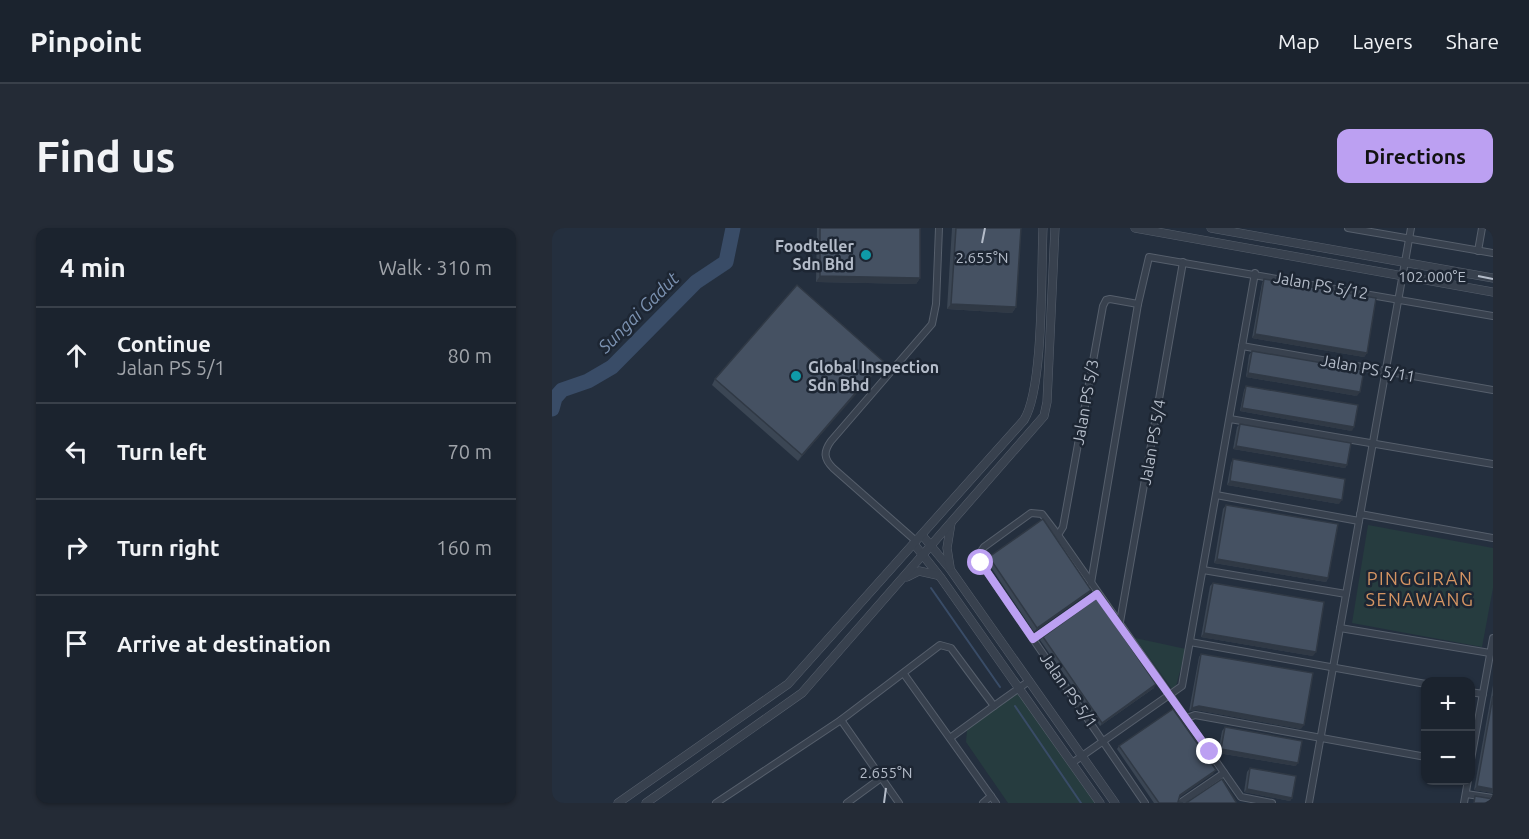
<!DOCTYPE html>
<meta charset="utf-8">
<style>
body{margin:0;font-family:Ubuntu,sans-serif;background:#242b36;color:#f1f3f6}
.controls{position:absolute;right:18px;bottom:18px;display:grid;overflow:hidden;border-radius:12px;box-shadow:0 2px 4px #0004}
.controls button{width:54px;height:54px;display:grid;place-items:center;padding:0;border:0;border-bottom:2px solid #39404a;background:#1b232e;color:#f1f3f6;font:30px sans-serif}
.stop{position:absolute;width:18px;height:18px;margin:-14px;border:4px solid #bca0f2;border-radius:50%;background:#fff}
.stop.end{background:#bca0f2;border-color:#fff;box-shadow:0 2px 6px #0008}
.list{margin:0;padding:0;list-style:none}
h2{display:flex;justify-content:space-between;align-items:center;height:78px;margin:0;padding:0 24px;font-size:26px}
h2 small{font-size:20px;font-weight:400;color:#a0a4aa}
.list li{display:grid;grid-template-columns:39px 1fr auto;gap:18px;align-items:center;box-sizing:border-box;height:96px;padding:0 24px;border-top:2px solid #39404a}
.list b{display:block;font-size:22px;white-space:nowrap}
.list p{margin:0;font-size:20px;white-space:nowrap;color:#a0a4aa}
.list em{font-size:20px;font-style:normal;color:#a0a4aa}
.icon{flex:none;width:33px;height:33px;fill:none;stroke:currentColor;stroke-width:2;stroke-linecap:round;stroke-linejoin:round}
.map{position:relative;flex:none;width:941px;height:575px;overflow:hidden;border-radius:12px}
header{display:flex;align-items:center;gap:36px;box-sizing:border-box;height:84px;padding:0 30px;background:#1b232e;border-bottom:2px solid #39404a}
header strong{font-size:28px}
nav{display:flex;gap:33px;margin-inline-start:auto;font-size:21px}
.intro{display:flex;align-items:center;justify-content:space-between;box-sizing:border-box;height:144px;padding:0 36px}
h1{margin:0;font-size:42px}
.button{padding:15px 27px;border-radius:12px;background:#bca0f2;color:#111;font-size:21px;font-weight:700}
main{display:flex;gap:36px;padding:0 36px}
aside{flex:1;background:#1b232e;border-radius:12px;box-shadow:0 2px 4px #0004}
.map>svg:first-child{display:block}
.green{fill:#263c3f}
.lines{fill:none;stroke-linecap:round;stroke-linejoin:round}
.stream{stroke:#394c67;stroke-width:2}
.river{stroke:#394c67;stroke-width:15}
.minor-casing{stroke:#565f6c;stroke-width:8}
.tertiary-casing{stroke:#565f6c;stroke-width:9}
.minor{stroke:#38414e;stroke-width:6}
.tertiary{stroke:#38414e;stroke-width:8}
.wall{fill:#3b4654}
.shaded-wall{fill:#303945}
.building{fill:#455162;stroke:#303945;stroke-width:1.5}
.route{stroke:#bca0f2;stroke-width:8}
.ticks{fill:none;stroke:#b4bcc9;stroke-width:2}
.culture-dot{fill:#0f9aa8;stroke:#1d2633;stroke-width:2}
.labels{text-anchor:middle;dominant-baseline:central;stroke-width:5;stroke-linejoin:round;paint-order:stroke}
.poi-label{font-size:16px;font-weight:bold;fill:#b4bcc9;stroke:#1d2633;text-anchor:end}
.street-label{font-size:16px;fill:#b4bcc9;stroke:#1d2633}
.water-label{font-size:18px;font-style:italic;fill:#7c92b1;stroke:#1d2633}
.neighbourhood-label{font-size:18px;letter-spacing:1.5px;fill:#d59563;stroke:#1d2633}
.ticks-label{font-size:15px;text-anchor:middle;fill:#b4bcc9;stroke:#1d2633;stroke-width:5;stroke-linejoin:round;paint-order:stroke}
</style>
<header>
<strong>Pinpoint</strong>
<nav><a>Map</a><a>Layers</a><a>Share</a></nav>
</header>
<div class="intro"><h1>Find us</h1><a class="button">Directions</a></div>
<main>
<aside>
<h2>4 min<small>Walk · 310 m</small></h2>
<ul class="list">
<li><svg class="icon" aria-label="ahead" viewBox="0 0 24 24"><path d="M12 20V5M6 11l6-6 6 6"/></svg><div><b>Continue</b><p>Jalan PS 5/1</p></div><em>80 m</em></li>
<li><svg class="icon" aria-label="left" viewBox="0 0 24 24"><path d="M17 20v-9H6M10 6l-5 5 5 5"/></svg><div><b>Turn left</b></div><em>70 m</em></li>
<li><svg class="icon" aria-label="right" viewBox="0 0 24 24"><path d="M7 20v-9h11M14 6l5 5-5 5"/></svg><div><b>Turn right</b></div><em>160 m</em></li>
<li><svg class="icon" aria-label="arrive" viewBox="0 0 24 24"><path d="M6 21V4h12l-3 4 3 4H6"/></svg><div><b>Arrive at destination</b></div></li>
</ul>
</aside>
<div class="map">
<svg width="941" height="575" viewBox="0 0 941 575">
<rect width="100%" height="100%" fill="#242f3e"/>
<g class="green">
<path d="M816,297L941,320V360L930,419L800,395Z"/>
<path d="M583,410L634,421L624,458L620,461Z"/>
<path d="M466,465L543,575H456L414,514L415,502Z"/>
</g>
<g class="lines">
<g class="stream">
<path d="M379,360L448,459"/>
<path d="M463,478L529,575"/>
</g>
<path class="river" d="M0,181L3,170L10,162L36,153L60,139L144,54L174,34L181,0"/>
<g class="minor-casing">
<g id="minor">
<path d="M796,0L941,25"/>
<path d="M926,23L930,0"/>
<path d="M690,118L941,162"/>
<path d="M678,191L941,236"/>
<path d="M664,267L807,293"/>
<path d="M808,286L941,310"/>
<path d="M506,307L511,299L551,78L554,72L558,71L586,76"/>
<path d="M364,313L281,240C272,231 271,224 279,213L380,96L384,76L387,0"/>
<path d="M651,342L794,366"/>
<path d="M539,355L586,76L597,29L941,88"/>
<path d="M568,394L631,34"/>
<path d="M788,400L938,425"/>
<path d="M481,411L545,366"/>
<path d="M638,414L874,456"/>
<path d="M352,446L444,575"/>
<path d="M918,464L931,466"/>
<path d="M442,478L477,453"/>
<path d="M635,490L643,487L874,529"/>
<path d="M289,492L347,575"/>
<path d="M520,535L630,458L703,45"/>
<path d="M918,537L941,410"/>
<path d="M914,566L941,570"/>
<path d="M164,575L289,492L388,417L399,420L442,478L398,510"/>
<path d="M295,575L329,550"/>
<path d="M431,575L439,568"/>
<path d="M593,575L429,335L428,325L432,319L479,285L490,286L506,307L689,569L720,575"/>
<path d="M628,575L672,545"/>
<path d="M757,575L859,0"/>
<path d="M912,575L916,552"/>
</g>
</g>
<g class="tertiary-casing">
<g id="tertiary">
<path d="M583,0L941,64"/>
<path d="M659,0L941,50"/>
<path d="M370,307L398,341L563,575"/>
<path d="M362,316L389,350L548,575"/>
<path d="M398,339L395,320L399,295"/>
<path d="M355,349L367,343L385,347"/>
<path d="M66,575L236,456L472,192C492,160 489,43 491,0"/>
<path d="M94,575L250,465L492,188L495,174L503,0"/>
</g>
</g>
<use href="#minor" class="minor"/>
<use href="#tertiary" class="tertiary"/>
</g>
<g class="wall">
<path d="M265,0H368V50L364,56L264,54Z"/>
<path d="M400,0H469L464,79L460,85L395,81Z"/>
<path d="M712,51L815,125L812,129L700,110L710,55Z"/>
<path d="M700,123L805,168L694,149L697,127Z"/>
<path d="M331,133L246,233L160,157L163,151Z"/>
<path d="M694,158L800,203L688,183L692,162Z"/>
<path d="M688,196L795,237L793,240L681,221L685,199Z"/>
<path d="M681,231L787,276L675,257L679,235Z"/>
<path d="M674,277L776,350L774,354L662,335L671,281Z"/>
<path d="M437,329L539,362L537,365L482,404L434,332Z"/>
<path d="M661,355L761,428L649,409L658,358Z"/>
<path d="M491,409L602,460L548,498L488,412Z"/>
<path d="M649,426L749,501L644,482L637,483L647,429Z"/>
<path d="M941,457V565L922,562Z"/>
<path d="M673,499L744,538L666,525L670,503Z"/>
<path d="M567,518L661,546L627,569L626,574L631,575H602L565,521Z"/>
<path d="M698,540L740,570L738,573L692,564L695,544Z"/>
</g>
<g class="shaded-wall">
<path d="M268,48L368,50L364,56L264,54Z"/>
<path d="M399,76L464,79L460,85L395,81Z"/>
<path d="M703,106L815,125L812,129L700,110Z"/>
<path d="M331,133L328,139L246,233L250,227Z"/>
<path d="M696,145L808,164L805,168L694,149Z"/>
<path d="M690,180L802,199L800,203L688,183Z"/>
<path d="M684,218L795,237L793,240L681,221Z"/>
<path d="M678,253L790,272L787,276L675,257Z"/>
<path d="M665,331L776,350L774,354L662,335Z"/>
<path d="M539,362L537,365L482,404L485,400Z"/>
<path d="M652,405L764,424L761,428L649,409Z"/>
<path d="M604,456L602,460L548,498L550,495Z"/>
<path d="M647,478L752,497L749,501L644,482L637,483L640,480Z"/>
<path d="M669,521L746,535L744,538L666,525Z"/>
<path d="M664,542L661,546L625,571L628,567Z"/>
<path d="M925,558L941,561V565L922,562Z"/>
<path d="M695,561L740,570L738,573L692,564Z"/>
</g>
<g class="building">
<path d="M268,0H368V50L268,48Z"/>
<path d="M404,0H469L464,79L399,76Z"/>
<path d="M712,51L824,70L815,125L703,106Z"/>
<path d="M245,57L331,133L250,227L163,151Z"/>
<path d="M700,123L812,142L808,164L696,145Z"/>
<path d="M694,158L806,177L802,199L690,180Z"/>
<path d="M688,196L799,215L795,237L684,218Z"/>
<path d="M681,231L793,251L790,272L678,253Z"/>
<path d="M674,277L786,296L776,350L665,331Z"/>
<path d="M491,291L539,362L485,400L437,329Z"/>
<path d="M661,355L772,374L764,424L652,405Z"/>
<path d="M545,370L604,456L550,495L491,409Z"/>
<path d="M649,426L761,445L752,497L647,478L640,480Z"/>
<path d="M941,468V561L925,558Z"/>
<path d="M621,481L664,542L628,567L626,574L631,575H607L567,518Z"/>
<path d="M673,499L750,513L746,535L669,521Z"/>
<path d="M698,540L744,548L740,570L695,561Z"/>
<path d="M670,551L684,574L683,575H634Z"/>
<path d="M923,568L941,571V575H922Z"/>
</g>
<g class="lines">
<path class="route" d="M429,335L481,411L545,366L658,524"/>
</g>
<path class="ticks" d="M430,15L433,0M926,48L941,51M332,575L334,560"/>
<g class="culture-dot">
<circle cx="314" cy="27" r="6"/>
<circle cx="244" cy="148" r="6"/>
</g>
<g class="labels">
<g class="poi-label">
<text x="302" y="18">Foodteller<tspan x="302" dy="18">Sdn Bhd</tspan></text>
<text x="256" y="139" text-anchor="start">Global Inspection<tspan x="256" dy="18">Sdn Bhd</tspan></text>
</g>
<g class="street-label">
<text transform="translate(769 57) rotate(10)">Jalan PS 5/12</text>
<text transform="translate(816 140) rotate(10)">Jalan PS 5/11</text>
<text transform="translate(533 174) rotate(-80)">Jalan PS 5/3</text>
<text transform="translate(600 214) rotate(-80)">Jalan PS 5/4</text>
<text transform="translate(517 462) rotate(55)">Jalan PS 5/1</text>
</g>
<g class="water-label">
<text transform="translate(86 84) rotate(-45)">Sungai Gadut</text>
</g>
<g class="neighbourhood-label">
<text x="868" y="350">PINGGIRAN<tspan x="868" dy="21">SENAWANG</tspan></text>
</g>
</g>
<g class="ticks-label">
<text x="430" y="35">2.655°N</text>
<text x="880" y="54">102.000°E</text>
<text x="334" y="550">2.655°N</text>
</g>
</svg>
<div class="controls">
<button>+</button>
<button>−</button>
</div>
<div class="stop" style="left:429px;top:335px"></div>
<div class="stop end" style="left:658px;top:524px"></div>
</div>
</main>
